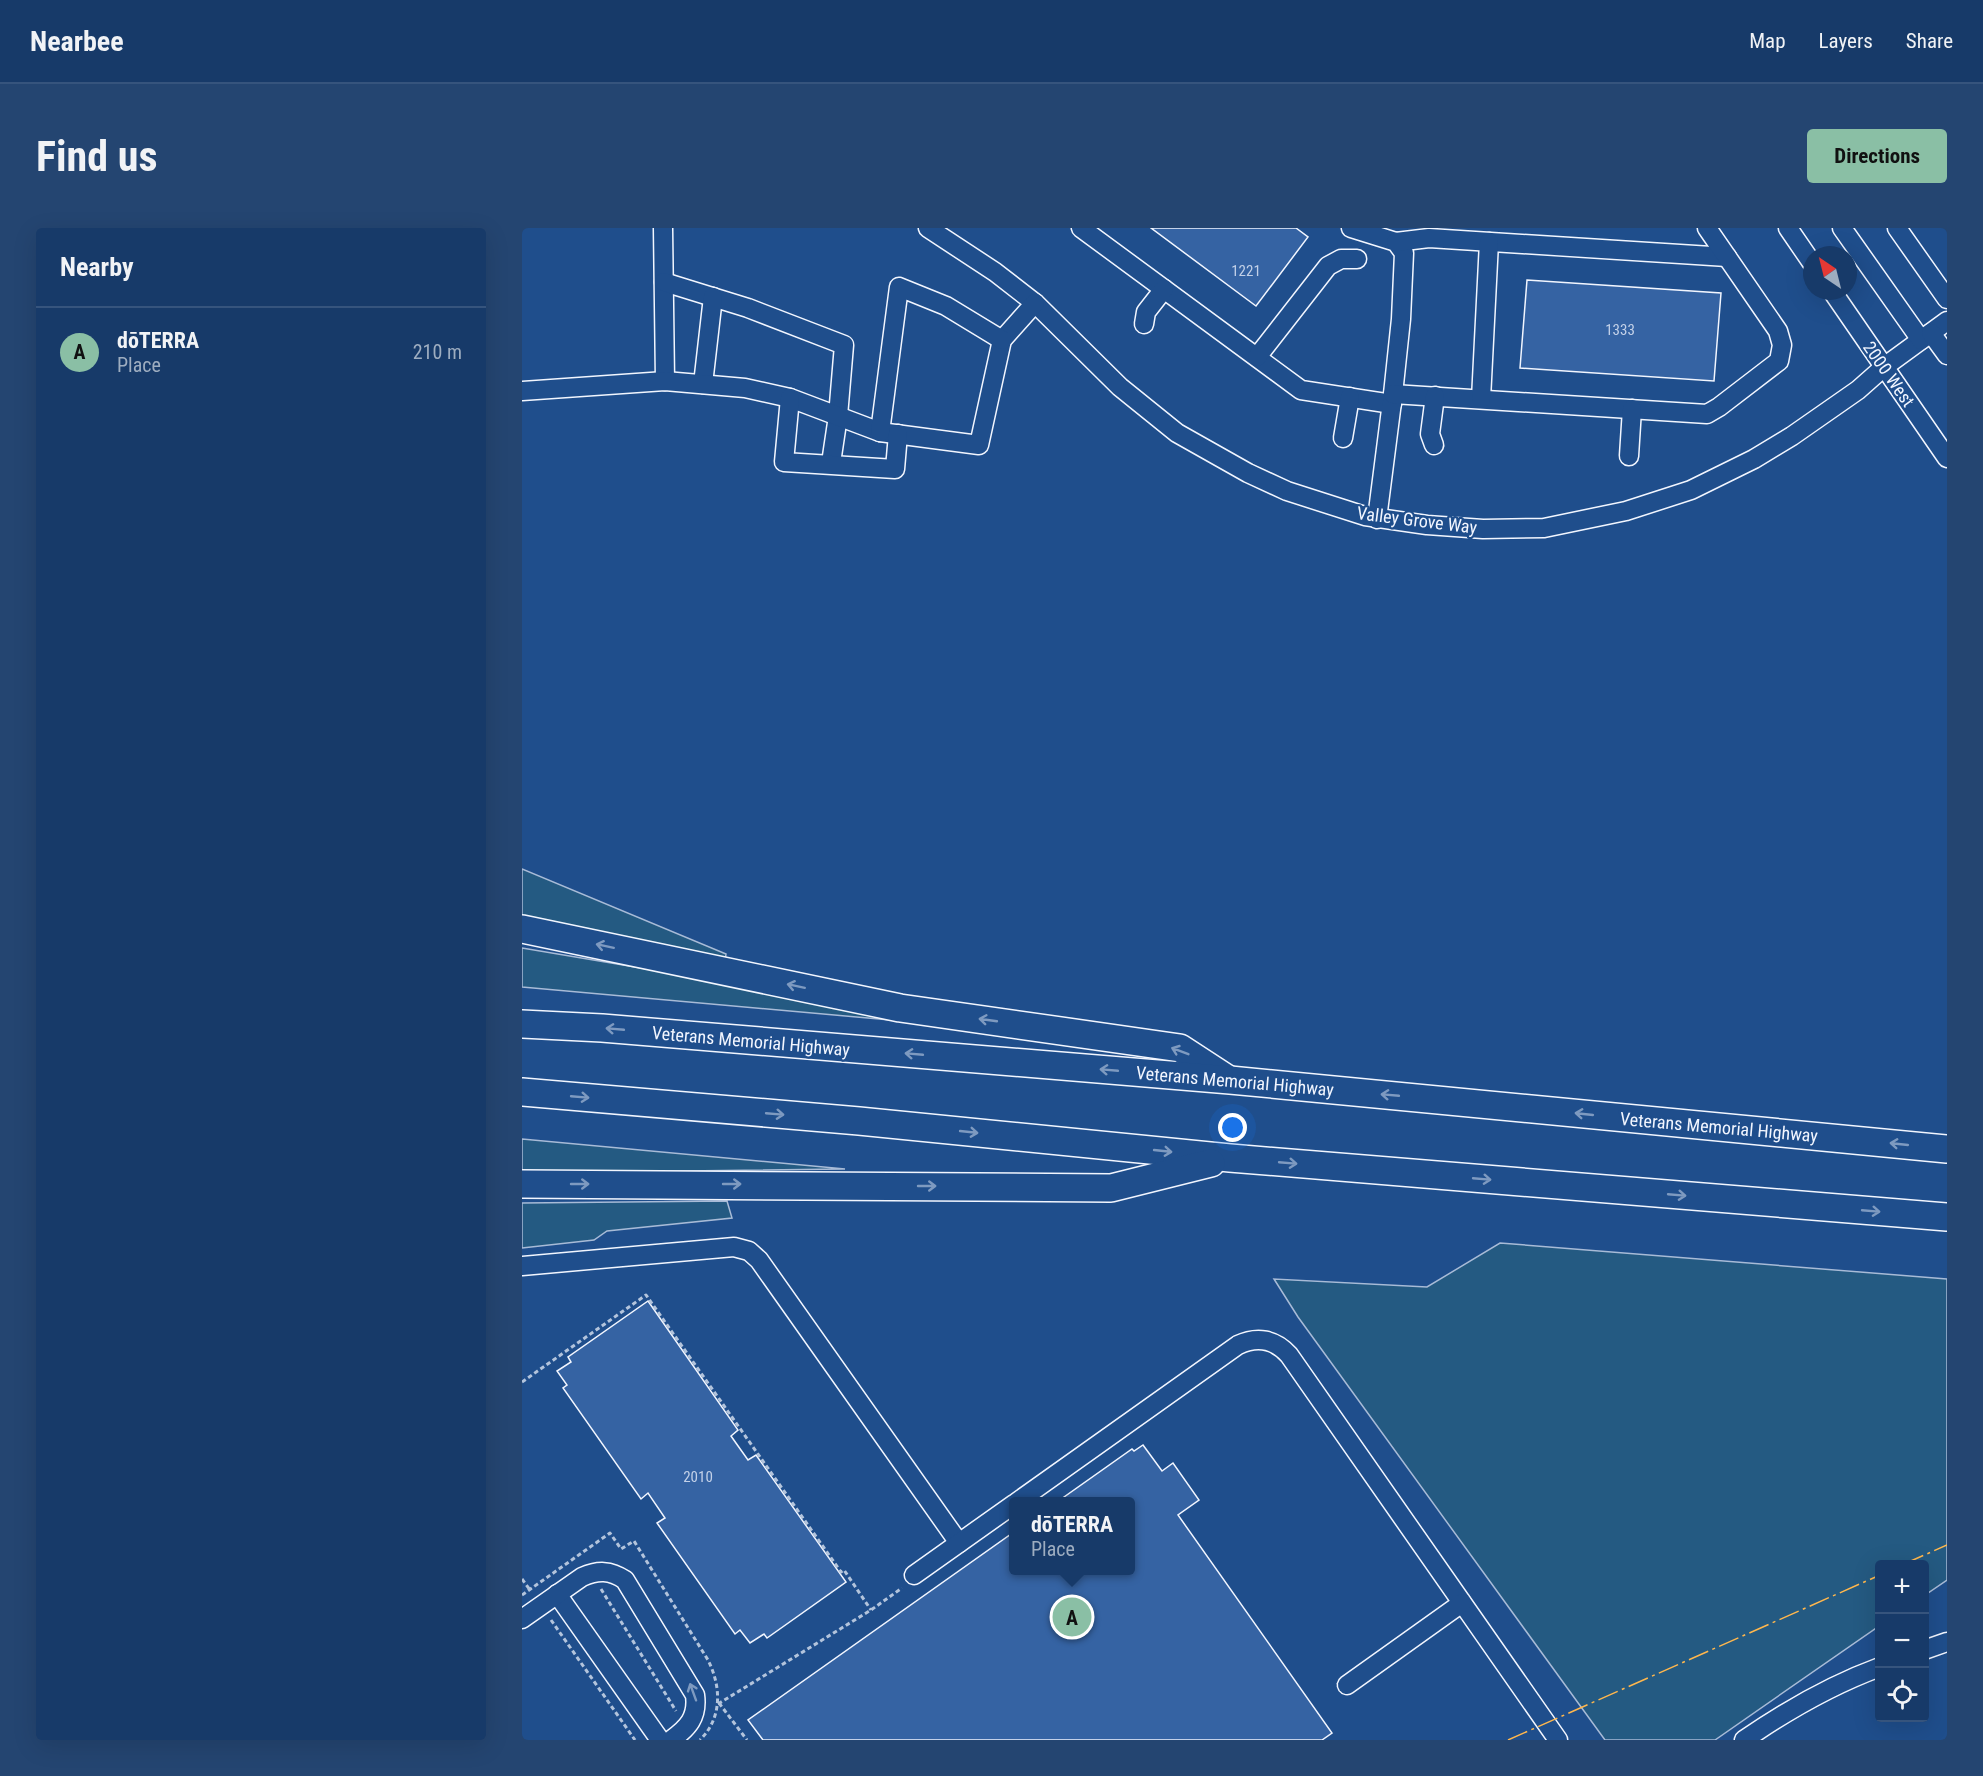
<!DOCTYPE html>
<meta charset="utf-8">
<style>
body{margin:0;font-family:"Roboto Condensed",sans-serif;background:#244571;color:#f1f3f6}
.controls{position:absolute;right:18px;bottom:18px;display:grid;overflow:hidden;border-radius:6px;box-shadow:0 6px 24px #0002}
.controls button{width:54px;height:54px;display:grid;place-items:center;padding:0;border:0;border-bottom:2px solid #36547d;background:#173a69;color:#f1f3f6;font:30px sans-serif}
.compass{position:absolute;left:1281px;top:18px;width:54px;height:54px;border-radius:50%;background:#173a69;box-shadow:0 6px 24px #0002;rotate:325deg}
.you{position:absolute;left:711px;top:900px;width:21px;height:21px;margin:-15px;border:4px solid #fff;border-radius:50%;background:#1a73e8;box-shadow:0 0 0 9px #1a73e833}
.badge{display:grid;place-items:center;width:39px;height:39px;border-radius:50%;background:#8abfa5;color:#111;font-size:20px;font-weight:700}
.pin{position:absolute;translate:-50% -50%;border:3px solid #fff;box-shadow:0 2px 6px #0006}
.popup{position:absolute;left:487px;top:1269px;width:126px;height:78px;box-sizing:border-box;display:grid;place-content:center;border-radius:6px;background:#173a69;filter:drop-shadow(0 2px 4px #0005);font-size:20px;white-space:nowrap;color:#9eadc0}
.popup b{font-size:22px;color:#f1f3f6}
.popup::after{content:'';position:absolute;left:50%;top:100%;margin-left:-12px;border:12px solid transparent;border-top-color:#173a69}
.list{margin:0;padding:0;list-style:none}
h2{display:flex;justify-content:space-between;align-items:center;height:78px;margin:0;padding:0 24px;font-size:26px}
h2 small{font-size:20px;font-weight:400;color:#9eadc0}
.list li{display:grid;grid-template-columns:39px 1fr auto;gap:18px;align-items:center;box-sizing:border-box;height:90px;padding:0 24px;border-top:2px solid #36547d}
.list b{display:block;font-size:22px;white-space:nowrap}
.list p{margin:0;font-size:20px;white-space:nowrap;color:#9eadc0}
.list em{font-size:20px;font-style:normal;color:#9eadc0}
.icon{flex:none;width:33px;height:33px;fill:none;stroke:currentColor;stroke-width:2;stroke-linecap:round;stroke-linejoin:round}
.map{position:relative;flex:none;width:1425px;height:1512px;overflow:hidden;border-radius:6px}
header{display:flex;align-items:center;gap:36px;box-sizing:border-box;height:84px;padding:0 30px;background:#173a69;border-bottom:2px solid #36547d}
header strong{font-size:28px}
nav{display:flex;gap:33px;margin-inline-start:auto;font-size:21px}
.intro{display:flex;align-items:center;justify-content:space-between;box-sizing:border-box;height:144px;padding:0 36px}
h1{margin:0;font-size:42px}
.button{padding:15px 27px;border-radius:6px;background:#8abfa5;color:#111;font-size:21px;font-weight:700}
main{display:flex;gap:36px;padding:0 36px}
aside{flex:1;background:#173a69;border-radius:6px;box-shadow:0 6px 24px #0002}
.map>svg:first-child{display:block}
.green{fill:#245a82;stroke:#a8bbd7;stroke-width:1.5}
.building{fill:#3563a3;stroke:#f2f6ff;stroke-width:1.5}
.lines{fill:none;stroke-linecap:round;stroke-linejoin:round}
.minor-casing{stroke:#f2f6ff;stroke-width:21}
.highway-casing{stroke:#f2f6ff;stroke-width:30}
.path{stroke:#b3c4dc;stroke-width:3;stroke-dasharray:4.5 3;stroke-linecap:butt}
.minor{stroke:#1f4e8c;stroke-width:18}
.highway{stroke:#1f4e8c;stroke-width:27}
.power{stroke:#ffb74d;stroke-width:1.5;stroke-dasharray:21 4.5 3 4.5;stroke-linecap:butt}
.oneway{stroke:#7e9ac0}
.labels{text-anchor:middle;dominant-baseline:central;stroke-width:4.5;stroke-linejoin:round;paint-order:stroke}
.number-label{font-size:15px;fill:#c3d1e8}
.street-label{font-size:18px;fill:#f2f6ff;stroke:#1f4e8c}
</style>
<header>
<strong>Nearbee</strong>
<nav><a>Map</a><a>Layers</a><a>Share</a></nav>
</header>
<div class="intro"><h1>Find us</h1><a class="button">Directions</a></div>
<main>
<aside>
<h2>Nearby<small></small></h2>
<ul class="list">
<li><span class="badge">A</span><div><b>dōTERRA</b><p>Place</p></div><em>210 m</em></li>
</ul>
</aside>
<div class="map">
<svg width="1425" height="1512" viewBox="0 0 1425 1512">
<rect width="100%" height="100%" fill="#1f4e8c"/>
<g class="green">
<path d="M0,641L204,726L203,733L0,690Z"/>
<path d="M0,720L338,777L435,798L0,759Z"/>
<path d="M0,911L323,941L0,945Z"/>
<path d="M205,973L210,990L85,1003L72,1012L0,1020V975Z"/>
<path d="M978,1015L1425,1051V1352L1403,1367L1402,1336H1358L1357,1398L1193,1512H1083L776,1089L752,1051L905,1059Z"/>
</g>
<g class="building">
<path d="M629,0H774L786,9L734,78Z"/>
<path d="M1005,52L1199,65L1192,153L998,140Z"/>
<path d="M126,1073L216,1202L209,1208L226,1232L234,1227L324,1354L245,1410L242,1406L228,1415L218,1402L213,1406L135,1295L143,1290L126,1265L119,1271L41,1160L45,1157L35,1143L49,1134L46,1129Z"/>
<path d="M621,1217L640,1243L651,1235L677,1272L656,1287L810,1505L800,1512H241L226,1492L492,1304V1342H608V1274H535L610,1221L612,1223Z"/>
</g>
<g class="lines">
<g class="minor-casing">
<g id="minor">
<path d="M141,0L143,153"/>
<path d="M406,0L473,44L513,75L598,159L655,205L726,245L765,263L843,288L905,297L961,301L1022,300L1104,283L1169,262L1232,231L1270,208L1336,162L1362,139L1425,93"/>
<path d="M559,0L779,162L870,176"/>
<path d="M829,0L874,14L882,25L879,91L871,166L855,291"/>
<path d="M1266,0L1290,35"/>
<path d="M1320,0L1399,112"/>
<path d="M1375,0L1425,71"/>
<path d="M874,14L907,10L1205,29"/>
<path d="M142,54L226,80L322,117L316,188L309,235"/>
<path d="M1310,63L1425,230"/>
<path d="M622,96L624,84L642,61"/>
<path d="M1409,105L1425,127"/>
<path d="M735,129L806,38L819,31H835"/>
<path d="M181,156L191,69"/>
<path d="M0,163L143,153L223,160L268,170L358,204L457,217L480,112L513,75"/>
<path d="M871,166L1185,186L1197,179L1257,133L1260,117L1256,103L1185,0"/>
<path d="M268,170L262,234L373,241L376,206"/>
<path d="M959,171L967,14"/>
<path d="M358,204L377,59L424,78L480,112"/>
<path d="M821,210L828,169"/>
<path d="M912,217L908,206L913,168"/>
<path d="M1107,228L1110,181"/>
<path d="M0,1038L212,1019L227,1023L237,1032L437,1315"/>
<path d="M495,1274L716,1117C735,1108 753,1111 767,1127L1036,1512"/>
<path d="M392,1347L492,1276"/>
<path d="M35,1366L138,1512"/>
<path d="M0,1391L60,1349C76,1342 88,1342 103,1352L173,1467C176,1489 166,1500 149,1512"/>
<path d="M1402,1422L1425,1414"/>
<path d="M825,1457L940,1375"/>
<path d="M1222,1512C1264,1483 1309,1457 1358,1439"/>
</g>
</g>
<g class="highway-casing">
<g id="highway">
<path d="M0,701L378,780L658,820L704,850"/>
<path d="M0,796L80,800L708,852L1425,921"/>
<path d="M0,864L337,893L708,930L1425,989"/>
<path d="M0,956L589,960L689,935"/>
</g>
</g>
<g class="path">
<path d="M0,1154L124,1067L319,1344L322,1342L349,1382"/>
<path d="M0,1351L8,1362"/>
<path d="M79,1361L154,1483"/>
<path d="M0,1367L88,1305L99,1321L112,1313L186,1432C199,1458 201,1489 178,1512"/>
<path d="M29,1392L113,1512"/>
<path d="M197,1475L225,1512"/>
<path d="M196,1476L349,1382L380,1360"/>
</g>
<use href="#minor" class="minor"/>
<use href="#highway" class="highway"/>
<g class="power">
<path d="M1382,1336L1425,1317"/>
<path d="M986,1512L1358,1347"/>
</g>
</g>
<defs><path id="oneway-shaft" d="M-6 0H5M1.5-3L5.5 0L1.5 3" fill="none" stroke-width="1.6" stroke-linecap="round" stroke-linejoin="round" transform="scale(1.5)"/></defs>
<g class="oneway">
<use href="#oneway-shaft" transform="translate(83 718) rotate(-168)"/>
<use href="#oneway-shaft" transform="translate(274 758) rotate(-168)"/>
<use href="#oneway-shaft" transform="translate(466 792) rotate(-172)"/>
<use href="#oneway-shaft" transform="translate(93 801) rotate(-175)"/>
<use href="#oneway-shaft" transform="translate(658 823) rotate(-159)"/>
<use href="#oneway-shaft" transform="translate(392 826) rotate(-175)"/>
<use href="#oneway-shaft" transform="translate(587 842) rotate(-175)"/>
<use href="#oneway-shaft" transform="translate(868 867) rotate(-175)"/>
<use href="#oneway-shaft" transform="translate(58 869) rotate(5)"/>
<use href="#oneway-shaft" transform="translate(253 886) rotate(5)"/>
<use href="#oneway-shaft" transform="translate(1062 886) rotate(-174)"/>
<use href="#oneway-shaft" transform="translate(447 904) rotate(6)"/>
<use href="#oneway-shaft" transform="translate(1377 916) rotate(-174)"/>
<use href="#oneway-shaft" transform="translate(641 923) rotate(6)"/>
<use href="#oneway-shaft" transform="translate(766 935) rotate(5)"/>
<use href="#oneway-shaft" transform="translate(960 951) rotate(5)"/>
<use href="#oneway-shaft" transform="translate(58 956)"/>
<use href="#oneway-shaft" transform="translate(210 956)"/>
<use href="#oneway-shaft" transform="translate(405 958)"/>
<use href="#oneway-shaft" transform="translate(1155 967) rotate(5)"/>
<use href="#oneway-shaft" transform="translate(1349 983) rotate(5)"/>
<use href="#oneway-shaft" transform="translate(171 1464) rotate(-110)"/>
</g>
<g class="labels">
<g class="number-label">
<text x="724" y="43">1221</text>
<text x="1098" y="102">1333</text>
<text x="176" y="1249">2010</text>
</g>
<g class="street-label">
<text transform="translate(1367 146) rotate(55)">2000 West</text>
<text transform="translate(895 292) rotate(7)">Valley Grove Way</text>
<text transform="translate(229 813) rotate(5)">Veterans Memorial Highway</text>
<text transform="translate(713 853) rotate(5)">Veterans Memorial Highway</text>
<text transform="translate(1197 899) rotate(5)">Veterans Memorial Highway</text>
</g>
</g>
</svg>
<div class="controls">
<button>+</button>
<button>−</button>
<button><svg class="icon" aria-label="locate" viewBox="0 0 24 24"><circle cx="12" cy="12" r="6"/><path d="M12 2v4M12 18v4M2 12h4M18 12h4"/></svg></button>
</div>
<svg class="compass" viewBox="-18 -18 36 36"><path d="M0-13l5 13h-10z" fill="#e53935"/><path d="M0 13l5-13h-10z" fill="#9eadc0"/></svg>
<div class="you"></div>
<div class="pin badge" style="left:550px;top:1389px">A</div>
<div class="popup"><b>dōTERRA</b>Place</div>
</div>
</main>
